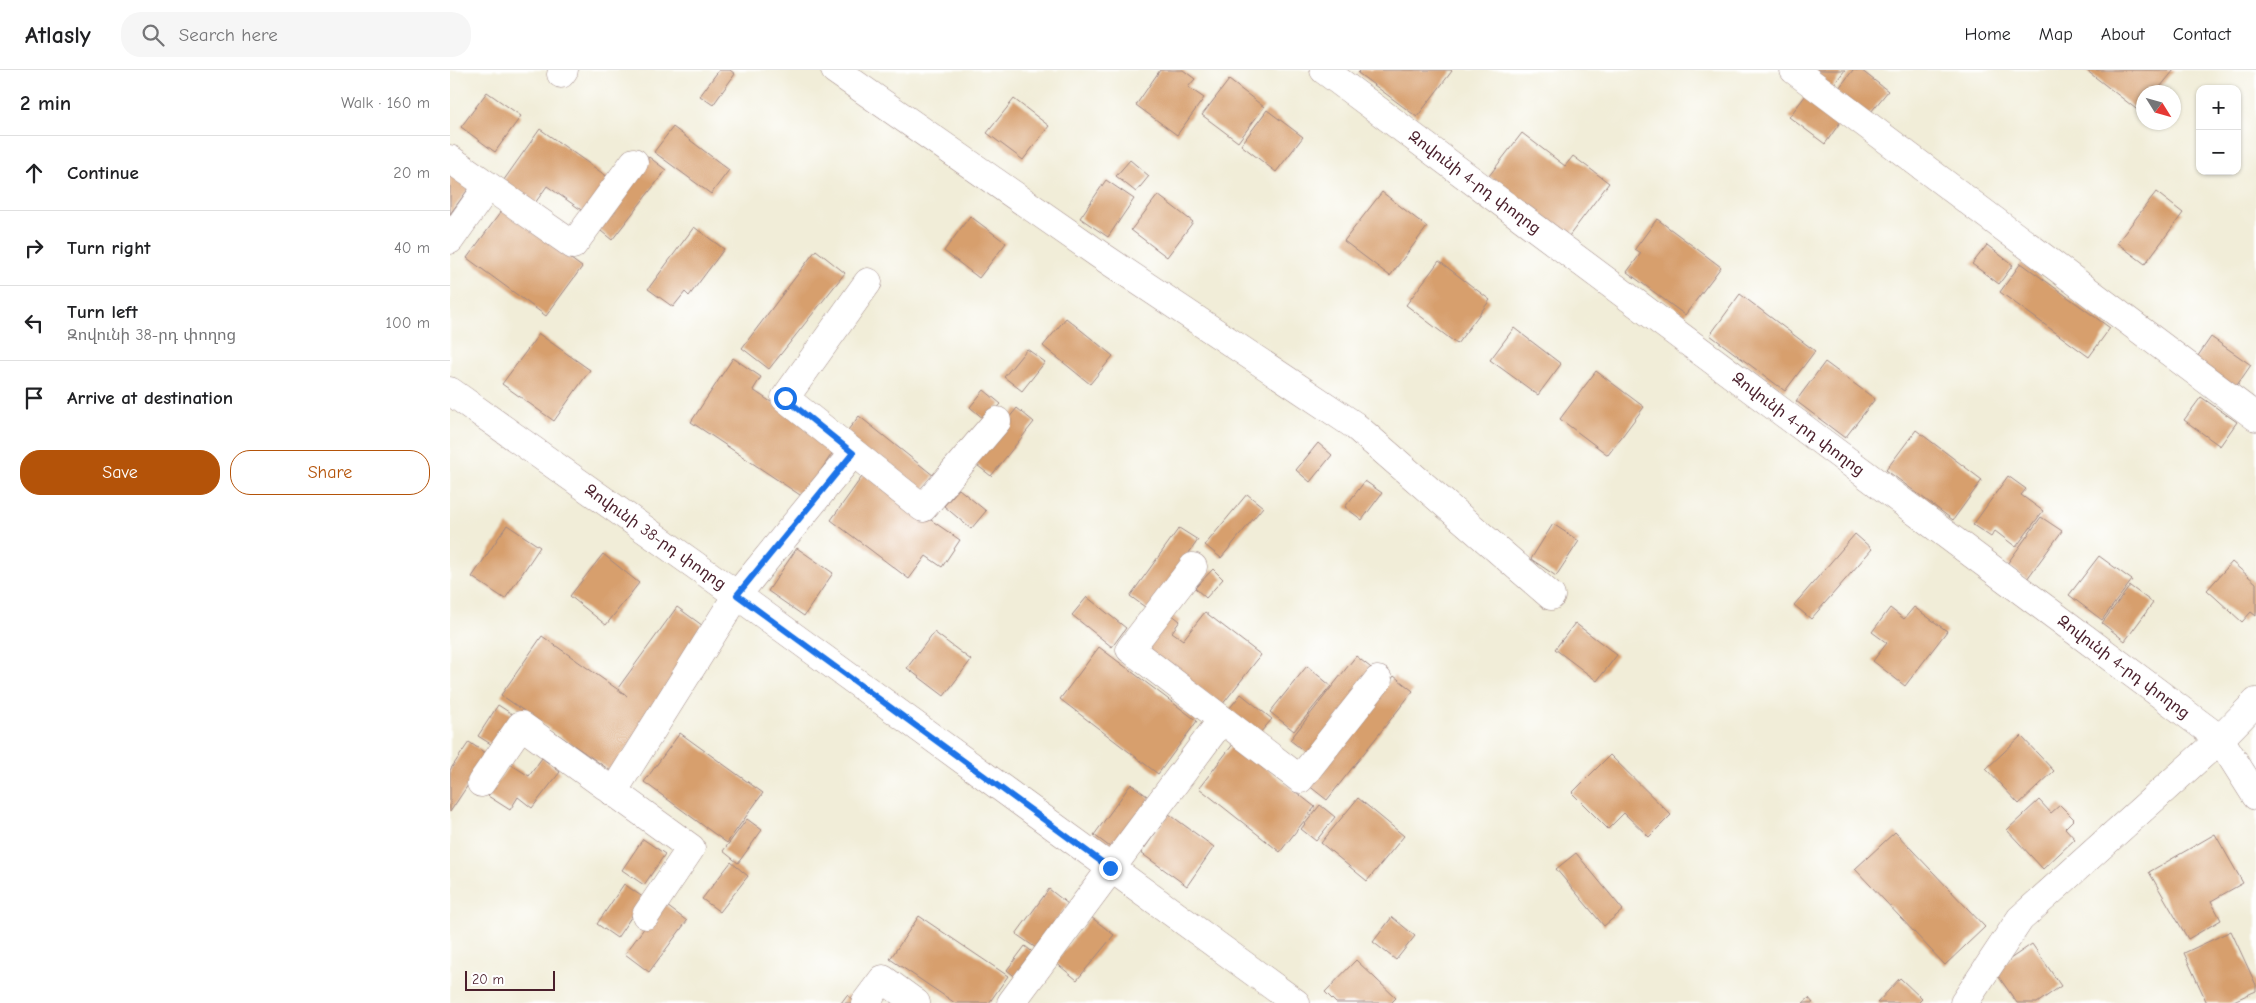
<!DOCTYPE html>
<meta charset="utf-8">
<style>
body{margin:0;font-family:"Comic Neue","Noto Sans Armenian",sans-serif;background:#f6f6f6;color:#202124}
.controls{position:absolute;right:15px;top:15px;display:grid;overflow:hidden;border-radius:10px;box-shadow:0 1px 4px #0004}
.controls button{width:45px;height:45px;display:grid;place-items:center;padding:0;border:0;border-bottom:1px solid #e0e0e0;background:#fff;color:#202124;font:25px sans-serif}
.compass{position:absolute;left:1686px;top:15px;width:45px;height:45px;border-radius:50%;background:#fff;box-shadow:0 1px 4px #0004;rotate:127deg}
.scale{position:absolute;left:15px;bottom:12px;width:90px;box-sizing:border-box;padding-left:5px;border:2px solid #4a1f2b;border-top:0;font-size:14px;line-height:18px;white-space:nowrap;color:#4a1f2b;-webkit-text-stroke:4px #fff;paint-order:stroke}
.stop{position:absolute;width:15px;height:15px;margin:-11px;border:4px solid #1a73e8;border-radius:50%;background:#fff}
.stop.end{background:#1a73e8;border-color:#fff;box-shadow:0 1px 5px #0008}
.list{margin:0;padding:0;list-style:none}
h2{display:flex;justify-content:space-between;align-items:center;height:65px;margin:0;padding:0 20px;font-size:21px}
h2 small{font-size:16px;font-weight:400;color:#757577}
.list li{display:grid;grid-template-columns:32px 1fr auto;gap:15px;align-items:center;box-sizing:border-box;height:75px;padding:0 20px;border-top:1px solid #e0e0e0}
.list b{display:block;font-size:19px;white-space:nowrap}
.list p{margin:0;font-size:16px;white-space:nowrap;color:#757577}
.list em{font-size:16px;font-style:normal;color:#757577}
.actions{display:flex;gap:10px;padding:15px 20px}
.actions a{flex:1;padding:11px 0;border:1px solid #b45309;border-radius:20px;text-align:center;font-size:18px;color:#b45309}
.actions .main{background:#b45309;color:#fff}
.icon{flex:none;width:28px;height:28px;fill:none;stroke:currentColor;stroke-width:2;stroke-linecap:round;stroke-linejoin:round}
.map{position:relative;flex:none;width:1806px;height:933px;overflow:hidden}
header{display:flex;align-items:center;gap:30px;box-sizing:border-box;height:70px;padding:0 25px;background:#fff;border-bottom:1px solid #e0e0e0}
header strong{font-size:24px}
nav{display:flex;gap:28px;margin-inline-start:auto;font-size:18px}
.search{width:350px;height:45px;background:#f6f6f6;display:flex;align-items:center;gap:12px;box-sizing:border-box;padding:0 18px;border-radius:20px;color:#757577;font-size:19px}
main{display:flex}
aside{flex:1;background:#fff}
.map>svg:first-child{display:block}
.building{fill:#d79f6d}
.lines{fill:none;stroke-linecap:round;stroke-linejoin:round}
.minor-casing{stroke:#9e8682;stroke-width:29}
.minor{stroke:#fff;stroke-width:28}
.route{stroke:#1a73e8;stroke-width:6}
.labels{text-anchor:middle;dominant-baseline:central;stroke-width:5;stroke-linejoin:round;paint-order:stroke}
.street-label{font-size:16px;fill:#4a1f2b;stroke:#fff}
</style>
<header>
<strong>Atlasly</strong>
<div class="search"><svg class="icon" aria-label="search" viewBox="0 0 24 24"><circle cx="10" cy="10" r="6"/><path d="M15 15l6 6"/></svg>Search here</div>
<nav><a>Home</a><a>Map</a><a>About</a><a>Contact</a></nav>
</header>
<main>
<aside>
<h2>2 min<small>Walk · 160 m</small></h2>
<ul class="list">
<li><svg class="icon" aria-label="ahead" viewBox="0 0 24 24"><path d="M12 20V5M6 11l6-6 6 6"/></svg><div><b>Continue</b></div><em>20 m</em></li>
<li><svg class="icon" aria-label="right" viewBox="0 0 24 24"><path d="M7 20v-9h11M14 6l5 5-5 5"/></svg><div><b>Turn right</b></div><em>40 m</em></li>
<li><svg class="icon" aria-label="left" viewBox="0 0 24 24"><path d="M17 20v-9H6M10 6l-5 5 5 5"/></svg><div><b>Turn left</b><p>Զովունի 38-րդ փողոց</p></div><em>100 m</em></li>
<li><svg class="icon" aria-label="arrive" viewBox="0 0 24 24"><path d="M6 21V4h12l-3 4 3 4H6"/></svg><div><b>Arrive at destination</b></div></li>
</ul>
<div class="actions"><a class="main">Save</a><a>Share</a></div>
</aside>
<div class="map">
<svg width="1806" height="933" viewBox="0 0 1806 933">
<rect width="100%" height="100%" fill="#fff"/>
<filter id="ink" filterUnits="userSpaceOnUse"><feTurbulence type="fractalNoise" baseFrequency=".02" numOctaves="2"/><feDisplacementMap in="SourceGraphic" scale="10" xChannelSelector="R" yChannelSelector="G"/><feConvolveMatrix kernelMatrix="1 2 1 2 8 2 1 2 1" color-interpolation-filters="sRGB"/></filter>
<filter id="wash" filterUnits="userSpaceOnUse"><feTurbulence type="fractalNoise" baseFrequency=".0096" numOctaves="4" result="noise"/><feDisplacementMap in="SourceGraphic" scale="20" xChannelSelector="R" yChannelSelector="G"/><feGaussianBlur stdDeviation="1.12" result="paint"/><feColorMatrix in="noise" values="0 0 0 0 0 0 0 0 0 0 0 0 0 0 0 0 0 1.4 0 .05"/><feComposite in="paint" operator="in"/></filter>
<g filter="url(#wash)">
<rect width="100%" height="100%" fill="#f1edd8"/>
<g id="blocks">
<g class="building">
<path d="M269,0H280L285,4L263,35L250,26Z"/>
<path d="M710,0H733L745,9L738,17L754,28L727,65L686,35Z"/>
<path d="M911,0H1001L1002,1L967,47L908,3Z"/>
<path d="M1356,0H1395L1381,18Z"/>
<path d="M1403,0H1411L1438,21L1417,47L1386,22Z"/>
<path d="M1636,0H1724L1706,22H1694V38L1690,42Z"/>
<path d="M779,10L814,37L788,72L752,45Z"/>
<path d="M37,22L71,46L45,82L11,57Z"/>
<path d="M1356,25L1391,51L1375,74L1339,47Z"/>
<path d="M564,29L599,56L573,90L537,63Z"/>
<path d="M817,40L853,67L826,102L791,75Z"/>
<path d="M223,57L279,100L261,124L204,82Z"/>
<path d="M90,59L162,110L137,144L97,116L83,136L51,114Z"/>
<path d="M1072,63L1115,96L1123,86L1159,113L1119,166L1039,106Z"/>
<path d="M199,87L216,100L162,170L146,157Z"/>
<path d="M680,90L699,106L686,122L666,106Z"/>
<path d="M0,99L22,114L0,144Z"/>
<path d="M656,110L684,129L658,167L630,148Z"/>
<path d="M932,122L977,157L940,206L894,171Z"/>
<path d="M1706,122L1733,143L1695,194L1667,173Z"/>
<path d="M708,125L743,152L717,187L681,160Z"/>
<path d="M53,139L132,197L96,246L17,188Z"/>
<path d="M520,146L556,173L529,208L494,181Z"/>
<path d="M1207,149L1271,197L1235,245L1177,202L1191,183L1185,179Z"/>
<path d="M244,157L274,179L239,226L235,222L223,237L198,219Z"/>
<path d="M1537,175L1563,195L1549,214L1522,194Z"/>
<path d="M366,180L395,203L319,299L292,278Z"/>
<path d="M989,191L1040,230L1007,274L956,235Z"/>
<path d="M1571,193L1660,258L1639,287L1550,222Z"/>
<path d="M1290,224L1365,281L1335,321L1260,265Z"/>
<path d="M616,248L663,286L640,314L593,276Z"/>
<path d="M1064,258L1111,294L1088,325L1040,290Z"/>
<path d="M89,264L140,300L104,351L52,314Z"/>
<path d="M1761,267L1801,295L1783,321L1743,293Z"/>
<path d="M577,279L595,292L572,321L554,307Z"/>
<path d="M283,288L311,307L303,320L387,376L353,427L241,352Z"/>
<path d="M1375,292L1425,329L1395,368L1346,331Z"/>
<path d="M1146,301L1194,337L1158,385L1110,349Z"/>
<path d="M534,320L551,334L536,351L520,337Z"/>
<path d="M1751,327L1787,352L1770,376L1734,350Z"/>
<path d="M567,338L584,352L541,406L523,392Z"/>
<path d="M409,346L484,406L469,425L394,365Z"/>
<path d="M1466,360L1532,410L1503,450L1436,400Z"/>
<path d="M868,373L882,385L860,412L846,400Z"/>
<path d="M414,404L510,470L492,497L476,486L459,509L381,450Z"/>
<path d="M1558,406L1576,419L1571,425L1593,441L1566,477L1545,461L1541,467L1523,455Z"/>
<path d="M915,411L932,423L912,450L895,437Z"/>
<path d="M509,419L536,441L521,459L494,436Z"/>
<path d="M797,424L813,437L771,488L755,475Z"/>
<path d="M1591,447L1612,461L1577,509L1557,494Z"/>
<path d="M1103,454L1129,471L1106,506L1081,489Z"/>
<path d="M57,455L90,477L55,529L22,507Z"/>
<path d="M729,458L748,470L699,540L680,526Z"/>
<path d="M1405,464L1422,479L1361,549L1344,535Z"/>
<path d="M347,478L383,503L354,546L318,521Z"/>
<path d="M153,484L189,513L156,555L120,526Z"/>
<path d="M1649,486L1682,510L1652,550L1619,525Z"/>
<path d="M1782,492L1806,513V546L1801,542L1792,552L1757,520Z"/>
<path d="M763,499L773,509L756,528L745,518Z"/>
<path d="M1680,516L1703,533L1675,571L1652,553Z"/>
<path d="M637,527L676,558L662,577L622,545Z"/>
<path d="M227,537L260,561L161,701L51,625L92,566L177,626L168,618Z"/>
<path d="M1464,537L1497,561L1455,616L1423,591L1437,573L1422,562L1440,538L1454,549Z"/>
<path d="M716,540L730,551L722,562L733,570L755,542L811,585L772,635L692,575Z"/>
<path d="M1125,553L1167,585L1147,611L1105,579Z"/>
<path d="M484,562L521,590L494,626L457,598Z"/>
<path d="M649,577L747,651L708,704L610,629Z"/>
<path d="M906,586L925,601L859,685L840,670Z"/>
<path d="M857,596L881,616L844,661L820,642Z"/>
<path d="M944,606L963,621L877,730L858,715Z"/>
<path d="M791,624L822,649L809,664L779,639Z"/>
<path d="M48,635L65,646L44,676L28,666Z"/>
<path d="M230,663L313,723L277,773L194,712Z"/>
<path d="M1571,666L1604,701L1569,734L1536,699Z"/>
<path d="M19,672L38,685L0,742V700Z"/>
<path d="M784,673L865,737L830,782L749,718Z"/>
<path d="M1160,685L1221,745L1199,767L1174,743L1158,759L1122,723Z"/>
<path d="M92,688L110,702L82,738L68,727L60,740L38,726L60,694L79,706Z"/>
<path d="M681,714L701,729L664,780L644,765Z"/>
<path d="M908,728L954,766L917,811L871,773Z"/>
<path d="M1589,730L1601,743L1610,735L1624,749L1615,758L1625,769L1593,799L1557,760Z"/>
<path d="M870,735L885,747L866,771L851,759Z"/>
<path d="M719,744L764,777L737,816L691,783Z"/>
<path d="M297,749L312,760L288,793L273,781Z"/>
<path d="M1445,762L1535,857L1495,895L1405,799Z"/>
<path d="M1765,764L1793,813L1761,831L1771,850L1738,869L1699,802Z"/>
<path d="M193,769L215,784L194,815L172,800Z"/>
<path d="M1126,783L1173,840L1154,856L1106,799Z"/>
<path d="M281,792L298,806L270,842L252,829Z"/>
<path d="M174,814L194,828L167,868L147,854Z"/>
<path d="M599,819L618,834L586,878L566,864Z"/>
<path d="M213,833L237,851L199,902L175,884Z"/>
<path d="M469,846L558,906L539,933H505L440,889Z"/>
<path d="M641,847L664,865L627,910L605,892Z"/>
<path d="M942,847L965,866L946,890L923,872Z"/>
<path d="M1781,861L1806,915V921L1779,933H1757L1734,883Z"/>
<path d="M1582,874L1611,916L1587,933H1567L1544,900Z"/>
<path d="M575,876L586,885L568,909L557,900Z"/>
<path d="M906,890L946,928L941,933H886L875,922Z"/>
<path d="M1450,908L1472,929L1468,933H1427Z"/>
<path d="M397,925L407,933H391Z"/>
<path d="M1359,928L1363,933H1353Z"/>
</g>
</g>
</g>
<g filter="url(#ink)">
<use href="#blocks" fill-opacity="0" stroke="#9e8682" stroke-width="1"/>
<g class="lines">
<g class="minor-casing">
<g id="minor">
<path d="M385,0L650,185L904,355L1101,526"/>
<path id="s1" d="M874,0L1770,669L1806,726"/>
<path d="M1344,0L1806,347"/>
<path d="M111,4L114,0"/>
<path d="M0,89L123,175L184,92"/>
<path d="M0,170L38,116"/>
<path d="M418,212L335,328L473,438L547,351"/>
<path id="s2" d="M0,321L287,525L846,933"/>
<path d="M743,497L680,579L850,709L928,610"/>
<path d="M31,713L71,655L241,778L196,845"/>
<path d="M163,722L287,525L403,383"/>
<path d="M415,933L433,909L466,933"/>
<path d="M561,933L771,651"/>
<path d="M1514,933L1570,849L1770,669L1806,632"/>
</g>
</g>
<use href="#minor" class="minor"/>
</g>
</g>
<g class="lines" filter="url(#ink)">
<path class="route" d="M335,328L403,383L287,525L660,798"/>
</g>
<g class="labels">
<g class="street-label">
<text stroke="none"><textPath href="#s1" startOffset="188">Զովունի 4-րդ փողոց</textPath></text>
<text stroke="none"><textPath href="#s1" startOffset="592">Զովունի 4-րդ փողոց</textPath></text>
<text stroke="none"><textPath href="#s2" startOffset="252">Զովունի 38-րդ փողոց</textPath></text>
<text stroke="none"><textPath href="#s1" startOffset="998">Զովունի 4-րդ փողոց</textPath></text>
</g>
</g>
</svg>
<div class="controls">
<button>+</button>
<button>−</button>
</div>
<svg class="compass" viewBox="-18 -18 36 36"><path d="M0-13l5 13h-10z" fill="#e53935"/><path d="M0 13l5-13h-10z" fill="#757577"/></svg>
<div class="scale">20 m</div>
<div class="stop" style="left:335px;top:328px"></div>
<div class="stop end" style="left:660px;top:798px"></div>
</div>
</main>
